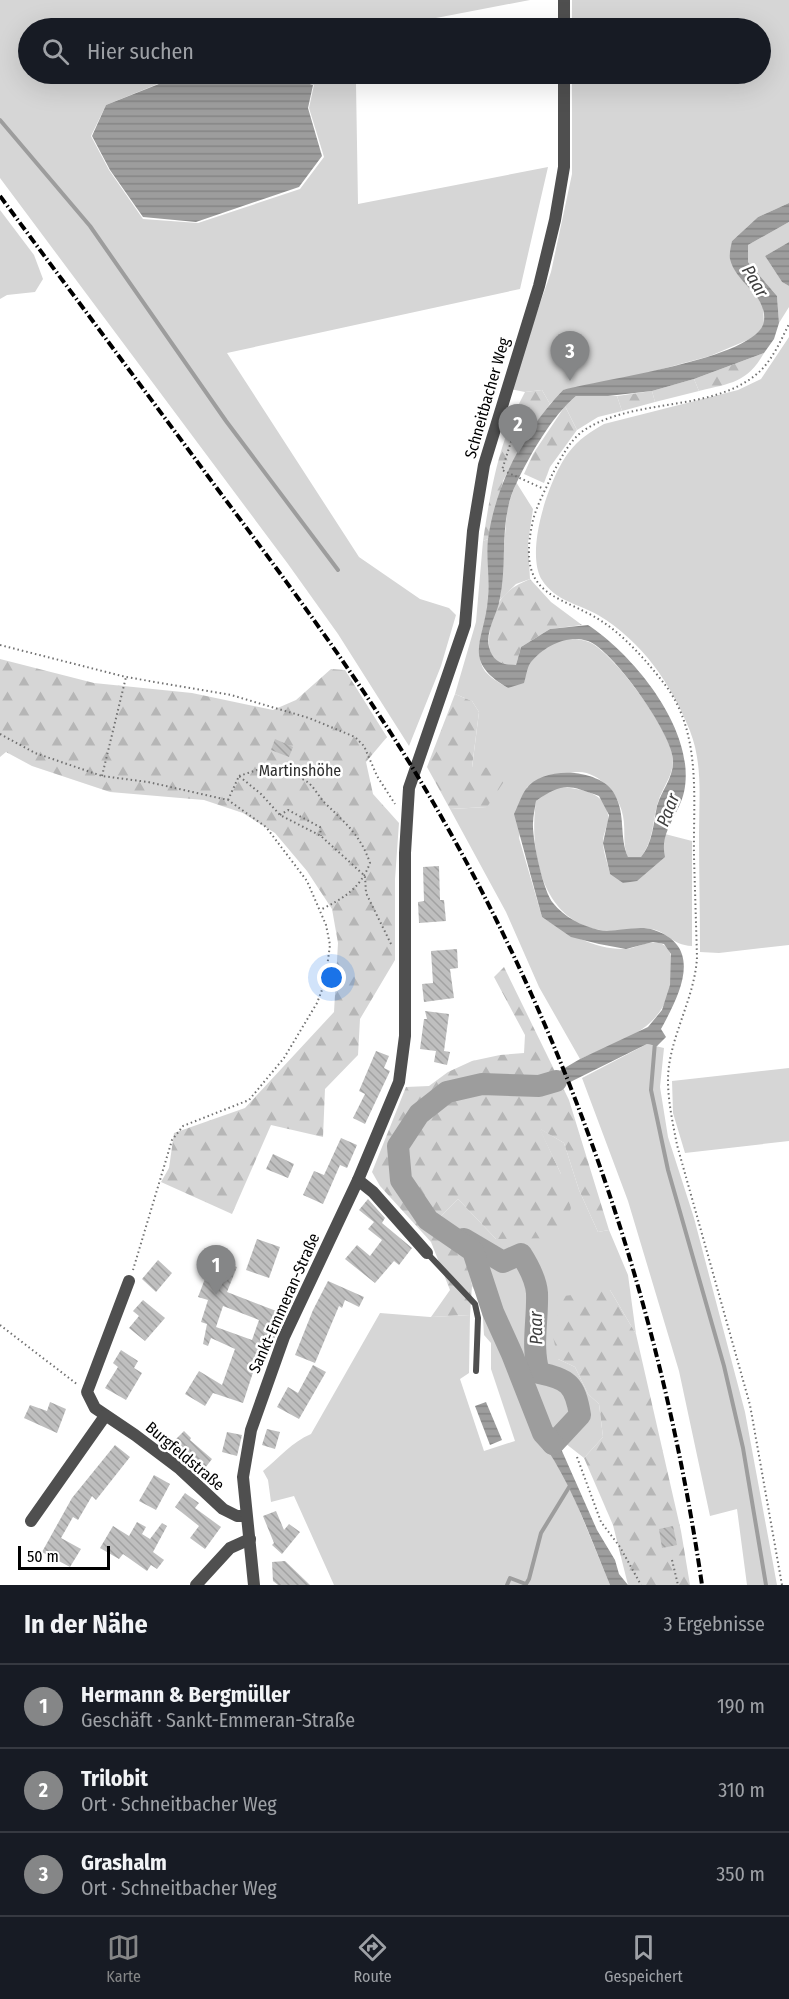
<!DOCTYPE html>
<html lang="de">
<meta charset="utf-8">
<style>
body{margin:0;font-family:"Fira Sans Condensed",sans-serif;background:#242831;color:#f1f3f6}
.scale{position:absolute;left:18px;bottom:15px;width:92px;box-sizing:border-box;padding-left:6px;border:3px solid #000;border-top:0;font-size:16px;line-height:21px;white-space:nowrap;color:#000;-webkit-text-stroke:4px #fff;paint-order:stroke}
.you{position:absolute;left:332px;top:978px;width:21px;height:21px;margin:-15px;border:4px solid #fff;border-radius:50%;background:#1a73e8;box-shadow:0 0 0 9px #1a73e833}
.badge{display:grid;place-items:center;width:39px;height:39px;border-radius:50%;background:#858687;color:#fff;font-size:20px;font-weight:700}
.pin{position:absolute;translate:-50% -50px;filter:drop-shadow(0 2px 3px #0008)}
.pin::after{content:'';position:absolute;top:32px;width:21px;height:18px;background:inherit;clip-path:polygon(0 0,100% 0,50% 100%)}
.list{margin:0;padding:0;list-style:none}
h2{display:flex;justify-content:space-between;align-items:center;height:78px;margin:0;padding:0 24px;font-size:26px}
h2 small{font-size:20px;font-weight:400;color:#9ea1a6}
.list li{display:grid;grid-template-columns:39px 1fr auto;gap:18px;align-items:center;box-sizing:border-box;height:84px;padding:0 24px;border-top:2px solid #363941}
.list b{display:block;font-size:22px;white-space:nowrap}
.list p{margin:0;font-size:20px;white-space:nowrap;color:#9ea1a6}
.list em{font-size:20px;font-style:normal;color:#9ea1a6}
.icon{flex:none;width:33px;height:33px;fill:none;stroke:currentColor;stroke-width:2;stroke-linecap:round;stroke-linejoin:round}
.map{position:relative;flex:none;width:789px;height:1585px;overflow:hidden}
.search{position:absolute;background:#171b24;box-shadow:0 6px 24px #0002;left:18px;right:18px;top:18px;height:66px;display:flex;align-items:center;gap:15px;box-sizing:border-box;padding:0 21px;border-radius:33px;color:#9ea1a6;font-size:22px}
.sheet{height:330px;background:#171b24}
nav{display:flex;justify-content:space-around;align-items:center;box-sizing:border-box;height:84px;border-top:2px solid #363941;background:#171b24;font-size:16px;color:#9ea1a6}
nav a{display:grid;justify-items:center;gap:3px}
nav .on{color:#858687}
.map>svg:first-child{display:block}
.grass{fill:#d6d6d6}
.forest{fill:url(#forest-firs)}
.water{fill:url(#water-rules)}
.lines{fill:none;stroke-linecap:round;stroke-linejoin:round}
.stream{stroke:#9d9d9d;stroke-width:4}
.river{stroke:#9d9d9d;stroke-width:22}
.building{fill:url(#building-back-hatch);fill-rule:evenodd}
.path{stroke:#717171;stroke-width:2;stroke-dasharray:1.5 3;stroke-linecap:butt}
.service{stroke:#4f4f4f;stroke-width:6}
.minor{stroke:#4f4f4f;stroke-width:12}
.rail{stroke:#000;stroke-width:4;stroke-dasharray:9 3 1.5 3;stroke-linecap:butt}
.labels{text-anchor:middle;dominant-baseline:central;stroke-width:5;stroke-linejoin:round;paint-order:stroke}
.street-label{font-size:16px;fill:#000;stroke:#fff}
.park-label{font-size:16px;fill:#2d2d2d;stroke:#fff}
.water-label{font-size:18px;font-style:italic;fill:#3e3e3e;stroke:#fff}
</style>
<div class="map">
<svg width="789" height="1585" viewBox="0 0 789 1585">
<defs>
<pattern id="forest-firs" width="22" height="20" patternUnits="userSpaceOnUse" patternTransform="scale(1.5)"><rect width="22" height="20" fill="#d6d6d6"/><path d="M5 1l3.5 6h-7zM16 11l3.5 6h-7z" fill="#b6b6b6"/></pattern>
<pattern id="water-rules" width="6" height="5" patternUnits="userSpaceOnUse" patternTransform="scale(1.5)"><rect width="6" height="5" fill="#9d9d9d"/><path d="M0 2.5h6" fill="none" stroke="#858585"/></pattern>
<pattern id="building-back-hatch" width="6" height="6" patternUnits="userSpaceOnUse" patternTransform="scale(1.5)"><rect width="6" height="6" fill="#bfbfbf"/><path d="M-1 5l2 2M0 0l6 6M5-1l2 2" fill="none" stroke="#a2a2a2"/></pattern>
</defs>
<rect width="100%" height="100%" fill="#fff"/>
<g class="grass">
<path d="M0,0H530L384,28H28V74H182L106,105L91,136L109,170L143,219L198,223L300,189L324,157L309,108L314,85L279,74H353L356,84L358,204L548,167L520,289L227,353L359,557L420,599L449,608L456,615L441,666L409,746L338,634L288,564L0,178Z"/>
<path d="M572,0H789V203L758,217L732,241L730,259L763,306L764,324L757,336L710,356L625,379L563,390L550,404L542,390L525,392L510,389L551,272L572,174V74H760V28H572Z"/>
<path d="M0,210L34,255L43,279L35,292L7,295L0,299Z"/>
<path d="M789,222V242L765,256L782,282L789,286V307L779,323L777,296L748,262V245Z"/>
<path d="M789,337V945L719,953L700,952C700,912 699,873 699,834C699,799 703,764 690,731C672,685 642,641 598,615C579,604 555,601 542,580C524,551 550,476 569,452C579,439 590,432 604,424L738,390L761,379Z"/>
<path d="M694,379L699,391L655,402L652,391Z"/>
<path d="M576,396H617L622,411L598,417L577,430L565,406Z"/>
<path d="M516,482L533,509L528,543L530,579L516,584L500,600L507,509Z"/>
<path d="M488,539C488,561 490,583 488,605C486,626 475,642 481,663C484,675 498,682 508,688C522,671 542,642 567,639C572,638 584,640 589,642C614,653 672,732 673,759C673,777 663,786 658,802C652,822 654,840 641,857L628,858C622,843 626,832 623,816C620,796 599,770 576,772C560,774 542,783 527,787L519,838L542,917C566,933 595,950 626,949C638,948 649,939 662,944C671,948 672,958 672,967C672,1028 627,1038 580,1059L539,987L506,912L450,809L487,807L472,768L479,712L472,701L455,694L476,622L483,541Z"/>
<path d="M556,787C575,788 606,790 608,815C609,824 603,833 603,842C603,852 608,864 610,874L663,847L665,834L692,841V946C671,945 667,931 651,929C635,926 617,933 600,930C541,920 529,850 536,801Z"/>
<path d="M647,1044L664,1048L660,1087L668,1137L694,1218L745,1412L777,1585H747L737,1509L710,1516L679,1371L628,1201L582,1078Z"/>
<path d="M789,1068V1141L685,1153L673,1113L672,1081Z"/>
<path d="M539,1128L564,1143L579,1190L598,1232L609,1230L628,1275L636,1334L610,1290L558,1359L575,1367L588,1394L599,1404L603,1437L584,1458L556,1436L548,1434L610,1585H334L294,1496L271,1502L268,1480L263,1471C280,1457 292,1442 311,1434L380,1313L430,1317L470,1315L469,1373L460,1379L484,1451L515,1441L491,1369V1343L484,1335L482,1302L472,1286L467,1258L448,1240L440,1217L458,1199L496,1239L561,1174Z"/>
</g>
<g class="forest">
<path d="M764,353C747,383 731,383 699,391L694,379Z"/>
<path d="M542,390L550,404L525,438L503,481L488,539L483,541C491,487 499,441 525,392Z"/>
<path d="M652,391L655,402L622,411L617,396Z"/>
<path d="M565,406L577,430L550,467L544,483L524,474L533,454Z"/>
<path d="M530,579L551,602L582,625L550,629L521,647L516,665C509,665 500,665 494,659C483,646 492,614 500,601C507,590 518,584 530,579Z"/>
<path d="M0,659L94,683L192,693L273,710L296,700L331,669L345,670L387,737L366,762L373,794L399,823L395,879V960L360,1019L358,1055L325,1089L323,1137L271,1125L232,1214L161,1182L169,1168L174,1133L245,1108L334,1012L338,943L332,909L307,871L275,833L243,813L204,800L110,792L32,766L6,752L0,757Z"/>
<path d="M455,694L472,701L479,712L472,767L498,768L505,780L487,807L450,809L427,767Z"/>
<path d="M504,967L569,1100L609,1230L598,1232L579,1190L564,1143L540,1129L561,1174L571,1208L560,1238L496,1239L458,1199L440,1217L448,1240L467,1258L472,1286L470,1315L431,1317L450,1290L431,1242L380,1186L372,1172L406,1087L429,1086L448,1072L472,1061L500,1055L524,1053L525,1035L494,977Z"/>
<path d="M610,1290L636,1334L681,1531L690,1585H628L613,1525L584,1458L603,1437L599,1404L588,1394L575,1367L558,1359L552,1332L564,1296Z"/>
</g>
<g class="water">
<path d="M184,74H278L313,85L308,108L322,156L299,187L196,222L143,217L110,170L92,136L106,105Z"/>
<path d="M789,203V222L748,245V262L777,296L779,323L774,339L764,353L694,379L652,391L608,396H576C552,416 531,453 517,482C498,519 508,559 500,598C498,613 485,631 489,647C493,662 502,665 516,665L521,647L550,629L588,625C635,656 697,732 684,792C679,815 659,832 665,857L637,881L623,883L610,874L603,843L609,815L599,796C569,785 563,782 536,801C535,808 533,816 533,823C532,839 543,891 553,903C564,917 582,926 599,930C616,933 638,924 654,930C705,947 679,996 661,1029L666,1037L657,1046L647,1044L548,1093L525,1092L527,1083L551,1076L580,1059L648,1027L662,1010L670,985L671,954L664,944L653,942L626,949L599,944L571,937L542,917L514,814C518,806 521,796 526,789C543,765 602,768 615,795C626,816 619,837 628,857H641C653,842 653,825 657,806C662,789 674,778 673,759C671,732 613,650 588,641C568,634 544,646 531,662C527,667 526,677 524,683L508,688C460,660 485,641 488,598C490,579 486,559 488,539C496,483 524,431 563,390C596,380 760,359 764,321C767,294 736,284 730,259C729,254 731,246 732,241L758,217Z"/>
<path d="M789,242V286L782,282L765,256Z"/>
<path d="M486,1402L502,1440L490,1445L475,1406Z"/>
<path d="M542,1417L547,1433L558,1442L597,1530L615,1560L619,1574L628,1585H610C587,1530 568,1471 529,1425Z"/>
</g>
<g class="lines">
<g class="stream">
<path d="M0,120L90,226L226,421L338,570"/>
<path d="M655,1042L651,1090L668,1170L724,1366L743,1448L766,1585"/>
<path d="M507,1585L510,1578L526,1584L529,1579L541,1533L571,1484"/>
</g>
<g class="river">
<path d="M464,1239L503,1262L521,1254C528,1265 536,1279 537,1293C538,1321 531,1346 539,1373C568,1379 575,1384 580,1415L553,1444"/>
<path d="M553,1444L543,1433L512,1354L493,1312L473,1251L428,1220L401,1180L398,1146L419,1114L447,1092L482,1084L539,1086L556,1081"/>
</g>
</g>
<g class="building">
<path d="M275,739L293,747L289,757L271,750Z"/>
<path d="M439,866L440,900H444L446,921L419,923L418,902L424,901L423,867Z"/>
<path d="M457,949L458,968L450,969L454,998L424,1002L422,984L433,983L431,951Z"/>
<path d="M425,1011L449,1014L444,1051L450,1052L447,1065L434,1062L436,1051L420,1049L424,1019H427Z"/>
<path d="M376,1051L389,1056L384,1068L390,1071L365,1124L353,1118L365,1094L359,1091Z"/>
<path d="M341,1138L357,1145L347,1168L340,1165L323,1204L303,1195L314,1171L324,1175Z"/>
<path d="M273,1154L294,1164L288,1178L266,1169Z"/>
<path d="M368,1199L385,1218L382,1223L412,1248L399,1265L394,1261L375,1283L345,1259L357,1245L370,1256L382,1240L368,1229L374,1222L359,1210Z"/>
<path d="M257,1239L280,1247L269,1278L246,1270Z"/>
<path d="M213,1258L237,1267L227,1292L284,1314L267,1357L259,1354L243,1403L213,1393L205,1406L185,1394L199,1371L222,1385L235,1349L211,1338L208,1346L203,1344L207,1324L201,1322L208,1300L198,1297ZM223,1306L259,1320L252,1340L216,1327Z"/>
<path d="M158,1260L172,1273L156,1292L142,1279Z"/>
<path d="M328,1281L364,1297L359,1307L345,1300L342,1308L339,1306L315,1363L295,1355L313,1310Z"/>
<path d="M143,1300L165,1318L145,1341L129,1328L139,1316L133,1311Z"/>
<path d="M121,1350L138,1361L134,1368L142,1373L126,1400L105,1388L118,1367L113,1363Z"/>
<path d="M313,1365L326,1372L299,1419L277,1407L288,1387L298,1393Z"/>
<path d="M50,1402L66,1409L57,1433L24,1418L30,1405L47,1411Z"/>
<path d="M267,1429L280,1432L275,1449L262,1445Z"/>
<path d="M184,1431L191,1438L190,1440L212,1459L202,1472L172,1443Z"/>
<path d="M227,1432L242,1435L237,1456L222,1452Z"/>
<path d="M115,1445L130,1457L96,1500L92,1496L78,1520L73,1517L61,1538L81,1549L70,1567L42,1552L72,1498Z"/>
<path d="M154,1475L170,1484L156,1510L139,1501Z"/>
<path d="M185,1493L199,1503L195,1508L221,1527L205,1549L190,1538L199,1526L175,1507Z"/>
<path d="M276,1511L284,1530L289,1524L300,1532L282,1554L272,1545L274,1543L263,1516Z"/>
<path d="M137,1522L146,1527L142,1534L150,1539L162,1523L167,1526L153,1552L164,1560L157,1569L151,1565L147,1571L123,1554L119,1559L100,1548L113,1526L129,1536Z"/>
<path d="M673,1526L677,1545L662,1548L659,1529Z"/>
<path d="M285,1561L310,1585H278L273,1581L272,1562Z"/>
</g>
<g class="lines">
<g class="path">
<path d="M510,423L516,426L502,470L544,489"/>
<path d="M0,645L126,677L231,695L309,718L355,737L364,746L377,776L395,804"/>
<path d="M0,734L35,753L102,776L148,782L228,800L266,827L307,881L326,925L330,945L325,982L317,1003L284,1058L249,1100L183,1126L172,1140L133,1270"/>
<path d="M102,776L126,677"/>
<path d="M239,776L257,770L276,767C287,775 296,775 306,781C313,785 319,797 325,803C345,823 360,834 370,863C360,889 344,898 320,910"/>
<path d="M228,800L239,776L261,794L280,815L321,836L365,876L366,893L392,946"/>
<path d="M280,815L288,810L320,827L321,836"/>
<path d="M0,1325L78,1385"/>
<path d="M577,1457L601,1522L620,1547L641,1585"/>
<path d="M672,1560L678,1585"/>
<path d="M782,1585L750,1405L677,1145C673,1124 668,1102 668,1080C668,1039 695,999 697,957C696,923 695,890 694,857C693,800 702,735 666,686C650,665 631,643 610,627C565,593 516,603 532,525C535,508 545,491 552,475C560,460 569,441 583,431C633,397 712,413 758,373C772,361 781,340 789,324"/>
</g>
<path class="service" d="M427,1253L475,1304L478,1318L476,1371"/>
<g class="minor">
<path d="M564,28V0"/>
<path d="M358,1180L373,1192L427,1253"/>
<path d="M129,1281L87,1392L95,1408L135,1435L180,1469L223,1509L237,1516H245"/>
<path d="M31,1521L105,1416"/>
<path d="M196,1585L230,1548L250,1539"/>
<path d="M254,1585L243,1477L251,1430L284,1337L358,1180L399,1082L405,1036V853L409,788L465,625L473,531L484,465L539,286L555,220L564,167V74"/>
</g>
<path class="rail" d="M0,196C71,292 142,387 213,483C281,574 349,665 409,762C562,1012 660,1295 702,1585"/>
</g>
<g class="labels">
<g class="street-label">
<text transform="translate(487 398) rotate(-74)">Schneitbacher Weg</text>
<text transform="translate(284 1303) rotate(-66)">Sankt-Emmeran-Straße</text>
<text transform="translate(185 1456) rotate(40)">Burgfeldstraße</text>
</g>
<g class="park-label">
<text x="300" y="770">Martinshöhe</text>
</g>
<g class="water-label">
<text transform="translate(755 281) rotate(59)">Paar</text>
<text transform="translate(668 810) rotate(-69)">Paar</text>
<text transform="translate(536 1328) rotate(-91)">Paar</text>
</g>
</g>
</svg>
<div class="scale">50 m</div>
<div class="you"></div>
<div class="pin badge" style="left:216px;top:1295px">1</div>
<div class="pin badge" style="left:518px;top:454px">2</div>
<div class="pin badge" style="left:570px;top:381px">3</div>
<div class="search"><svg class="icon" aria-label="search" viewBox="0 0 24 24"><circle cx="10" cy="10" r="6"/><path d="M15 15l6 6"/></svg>Hier suchen</div>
</div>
<section class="sheet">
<h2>In der Nähe<small>3 Ergebnisse</small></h2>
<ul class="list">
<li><span class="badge">1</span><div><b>Hermann &amp; Bergmüller</b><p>Geschäft · Sankt-Emmeran-Straße</p></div><em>190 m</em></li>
<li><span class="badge">2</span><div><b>Trilobit</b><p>Ort · Schneitbacher Weg</p></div><em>310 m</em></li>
<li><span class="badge">3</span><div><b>Grashalm</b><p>Ort · Schneitbacher Weg</p></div><em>350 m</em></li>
</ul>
</section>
<nav>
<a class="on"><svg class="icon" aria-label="map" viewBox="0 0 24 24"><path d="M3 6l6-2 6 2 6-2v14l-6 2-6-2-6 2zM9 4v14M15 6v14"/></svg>Karte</a>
<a><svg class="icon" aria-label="directions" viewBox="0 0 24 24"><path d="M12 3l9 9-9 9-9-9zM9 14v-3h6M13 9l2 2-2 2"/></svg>Route</a>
<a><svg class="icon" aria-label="saved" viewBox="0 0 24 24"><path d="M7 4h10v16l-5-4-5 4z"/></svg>Gespeichert</a>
</nav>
